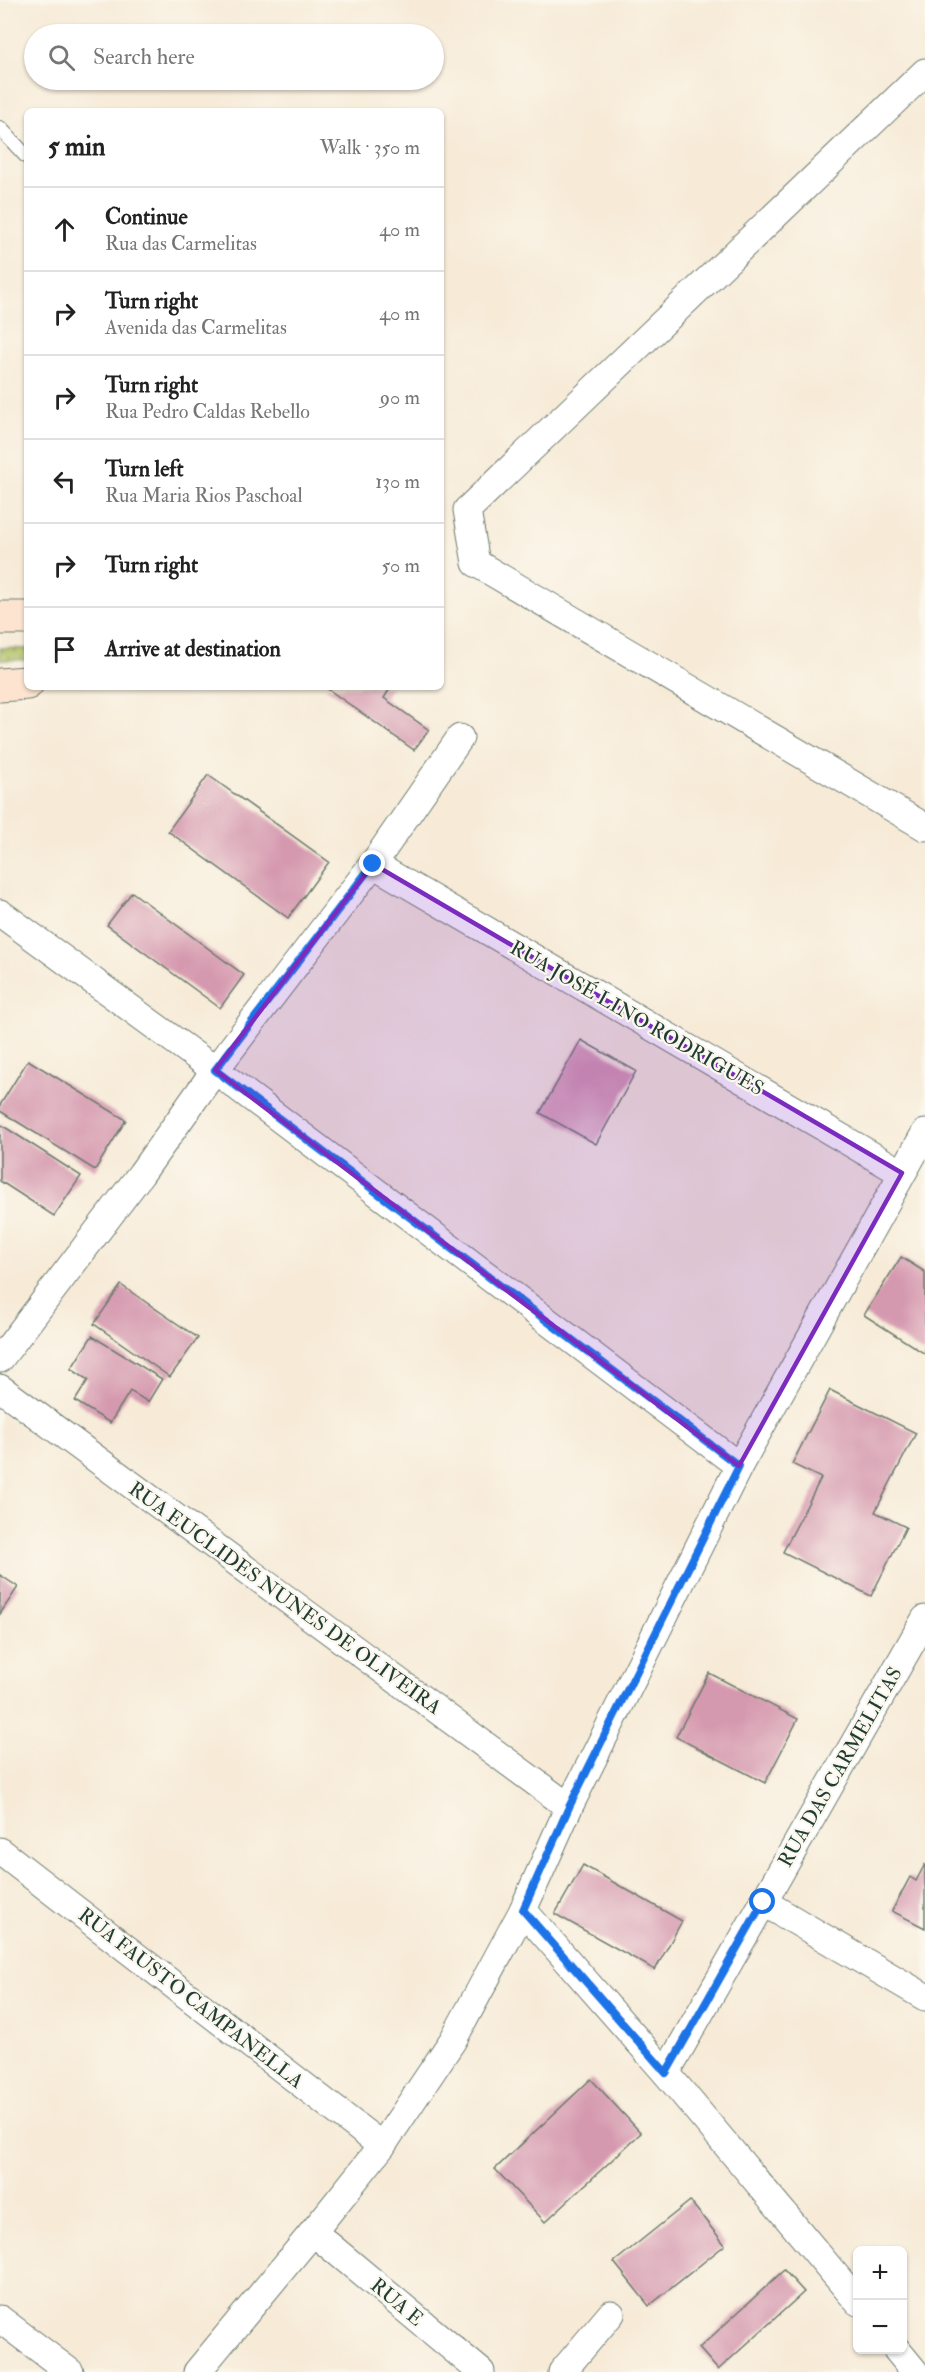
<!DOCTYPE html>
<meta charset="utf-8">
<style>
body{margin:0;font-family:"IM FELL Double Pica",serif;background:#f2f2f2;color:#222}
.controls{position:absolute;right:18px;bottom:18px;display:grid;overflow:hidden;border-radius:9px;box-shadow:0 2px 4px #0004}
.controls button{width:54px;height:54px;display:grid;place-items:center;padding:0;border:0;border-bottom:2px solid #e0e0e0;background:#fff;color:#222;font:30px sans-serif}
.stop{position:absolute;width:18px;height:18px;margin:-14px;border:4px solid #1a73e8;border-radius:50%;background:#fff}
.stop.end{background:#1a73e8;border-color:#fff;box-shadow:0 2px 6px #0008}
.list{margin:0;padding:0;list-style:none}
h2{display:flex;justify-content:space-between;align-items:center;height:78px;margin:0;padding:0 24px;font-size:26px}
h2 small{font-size:20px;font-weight:400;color:#767676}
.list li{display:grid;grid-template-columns:39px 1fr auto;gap:18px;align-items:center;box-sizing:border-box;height:84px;padding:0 24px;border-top:2px solid #e0e0e0}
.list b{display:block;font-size:22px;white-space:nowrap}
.list p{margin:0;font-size:20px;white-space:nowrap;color:#767676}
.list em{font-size:20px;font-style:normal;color:#767676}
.icon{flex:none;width:33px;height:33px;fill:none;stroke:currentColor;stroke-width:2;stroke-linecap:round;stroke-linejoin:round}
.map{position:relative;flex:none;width:925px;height:2372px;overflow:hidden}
.search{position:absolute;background:#fff;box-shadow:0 2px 4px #0004;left:24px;top:24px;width:420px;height:66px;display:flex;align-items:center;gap:15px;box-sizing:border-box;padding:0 21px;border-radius:33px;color:#767676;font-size:22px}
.panel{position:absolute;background:#fff;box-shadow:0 2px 4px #0004;left:24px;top:108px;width:420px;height:582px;border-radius:9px}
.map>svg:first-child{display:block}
.park{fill:url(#park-dots);stroke:#677e4b;stroke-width:1.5}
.building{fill:#d599af}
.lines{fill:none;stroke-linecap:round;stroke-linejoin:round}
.lane-casing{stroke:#6b7a6d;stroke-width:16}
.street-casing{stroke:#6b7a6d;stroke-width:29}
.secondary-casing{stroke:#6b7a6d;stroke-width:35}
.lane{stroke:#fff;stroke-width:14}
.street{stroke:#fff;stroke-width:27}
.secondary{stroke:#fde4d1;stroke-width:33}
.route{stroke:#1a73e8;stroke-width:8}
.marked{fill:#7b2cbf;fill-opacity:0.2;stroke:#7b2cbf;stroke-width:4.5;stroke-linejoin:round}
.labels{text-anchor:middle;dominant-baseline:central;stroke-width:4.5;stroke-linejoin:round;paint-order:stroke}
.street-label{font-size:20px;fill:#1f3d34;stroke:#fbf7ec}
</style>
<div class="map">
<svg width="925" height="2372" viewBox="0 0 925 2372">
<defs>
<pattern id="park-dots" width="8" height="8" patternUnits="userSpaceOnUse" patternTransform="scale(1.5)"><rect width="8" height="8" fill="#afbf62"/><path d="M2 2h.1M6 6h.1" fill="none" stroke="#8e9c52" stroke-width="1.8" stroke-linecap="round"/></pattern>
</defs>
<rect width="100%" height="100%" fill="#fbf7ec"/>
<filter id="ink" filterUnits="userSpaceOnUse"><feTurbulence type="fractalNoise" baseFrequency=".0167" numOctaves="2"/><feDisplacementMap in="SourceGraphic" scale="12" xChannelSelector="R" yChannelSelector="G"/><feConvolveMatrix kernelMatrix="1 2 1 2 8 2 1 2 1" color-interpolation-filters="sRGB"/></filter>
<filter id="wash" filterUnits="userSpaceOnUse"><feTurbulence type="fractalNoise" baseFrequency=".008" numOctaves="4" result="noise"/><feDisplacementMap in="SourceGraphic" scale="24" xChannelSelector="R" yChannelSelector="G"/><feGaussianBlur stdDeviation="1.35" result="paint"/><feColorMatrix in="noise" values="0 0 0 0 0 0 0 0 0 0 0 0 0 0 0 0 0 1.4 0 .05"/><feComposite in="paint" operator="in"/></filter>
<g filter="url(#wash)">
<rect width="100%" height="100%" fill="#f7ebd8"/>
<path class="park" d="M0,648L27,649V660H0Z"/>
<g id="blocks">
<g class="building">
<path d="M325,687H391L384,698L429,730L414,750Z"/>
<path d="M208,775L329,862L288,918L168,831Z"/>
<path d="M132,892L244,975L220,1008L107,925Z"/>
<path d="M581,1040L636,1071L596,1144L540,1113Z"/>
<path d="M28,1060L126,1120L95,1170L0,1111V1105Z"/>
<path d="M0,1124L81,1176L54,1216L0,1181Z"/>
<path d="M901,1257L925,1272V1354L864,1315Z"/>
<path d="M121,1285L198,1338L170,1377L94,1324Z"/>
<path d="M92,1336L162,1379L148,1402L130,1391L110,1423L75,1401L88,1380L71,1369Z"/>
<path d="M830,1390L916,1433L875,1512L906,1527L871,1596L783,1552L821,1478L792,1464Z"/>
<path d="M0,1575L18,1587L0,1614Z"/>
<path d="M709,1673L798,1719L765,1783L676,1737Z"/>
<path d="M925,1864V1928L892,1911L910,1877L916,1881Z"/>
<path d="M583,1865L682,1921L655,1970L555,1914Z"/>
<path d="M591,2079L641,2133L545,2222L495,2169Z"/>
<path d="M690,2201L725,2245L649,2306L614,2262Z"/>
<path d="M784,2270L804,2292L718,2370L699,2348Z"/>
</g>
</g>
</g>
<g filter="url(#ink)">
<use href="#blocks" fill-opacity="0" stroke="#6b7a6d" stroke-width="1.5"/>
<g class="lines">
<g class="lane-casing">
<path id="lane" d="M0,128L27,157"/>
</g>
<g class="street-casing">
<g id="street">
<path d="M925,72L467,510L476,563L925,827"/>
<path d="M373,864L902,1173"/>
<path d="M0,913L215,1070L739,1466"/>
<path d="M0,1359L141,1174L215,1070L373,864L460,738"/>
<path d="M0,1388L569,1807"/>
<path d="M0,1851L382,2146"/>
<path d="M763,1902L925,1997"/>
<path d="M523,1910L666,2073L858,2302"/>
<path d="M666,2073L925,1619"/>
<path d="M313,2232L481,2372"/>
<path d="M0,2319L70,2372"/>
<path d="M897,2350L915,2372"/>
<path d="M197,2372L313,2232L382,2146L453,2040L523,1910L569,1807L739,1466L925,1133"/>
<path d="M562,2372L611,2314"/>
</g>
</g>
<g class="secondary-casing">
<g id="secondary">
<path d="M0,618H27"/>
<path d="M0,685L27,683"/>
</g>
</g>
<use href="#lane" class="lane"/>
<use href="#street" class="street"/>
<use href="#secondary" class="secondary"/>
</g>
</g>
<g class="lines" filter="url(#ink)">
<path class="route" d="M373,864L215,1070L739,1466L569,1807L523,1910L666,2073L763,1902"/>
</g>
<path class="marked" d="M373,864L902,1173L739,1466L215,1070Z"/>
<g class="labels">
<g class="street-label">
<text transform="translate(637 1018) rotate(30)">RUA JOSÉ LINO RODRIGUES</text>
<text transform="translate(285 1598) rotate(36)">RUA EUCLIDES NUNES DE OLIVEIRA</text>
<text transform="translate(840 1767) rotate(-60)">RUA DAS CARMELITAS</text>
<text transform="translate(191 1998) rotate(38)">RUA FAUSTO CAMPANELLA</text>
<text transform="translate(397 2302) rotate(40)">RUA E</text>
</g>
</g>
</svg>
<div class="controls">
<button>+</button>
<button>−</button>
</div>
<div class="stop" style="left:763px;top:1902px"></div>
<div class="stop end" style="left:373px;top:864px"></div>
<div class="search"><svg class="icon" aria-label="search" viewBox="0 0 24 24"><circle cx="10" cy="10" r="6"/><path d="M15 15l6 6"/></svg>Search here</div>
<section class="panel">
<h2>5 min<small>Walk · 350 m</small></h2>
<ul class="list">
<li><svg class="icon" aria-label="ahead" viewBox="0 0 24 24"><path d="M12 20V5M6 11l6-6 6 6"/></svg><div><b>Continue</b><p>Rua das Carmelitas</p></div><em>40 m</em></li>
<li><svg class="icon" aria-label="right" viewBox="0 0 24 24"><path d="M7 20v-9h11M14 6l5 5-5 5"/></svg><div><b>Turn right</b><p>Avenida das Carmelitas</p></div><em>40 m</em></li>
<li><svg class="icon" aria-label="right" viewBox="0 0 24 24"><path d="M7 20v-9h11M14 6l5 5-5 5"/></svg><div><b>Turn right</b><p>Rua Pedro Caldas Rebello</p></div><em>90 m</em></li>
<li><svg class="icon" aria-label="left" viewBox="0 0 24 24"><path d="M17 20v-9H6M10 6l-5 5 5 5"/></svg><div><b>Turn left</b><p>Rua Maria Rios Paschoal</p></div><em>130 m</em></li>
<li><svg class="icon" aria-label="right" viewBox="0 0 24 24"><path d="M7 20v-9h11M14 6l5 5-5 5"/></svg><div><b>Turn right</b></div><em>50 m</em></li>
<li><svg class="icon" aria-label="arrive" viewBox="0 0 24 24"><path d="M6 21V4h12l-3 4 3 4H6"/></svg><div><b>Arrive at destination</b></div></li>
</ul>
</section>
</div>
